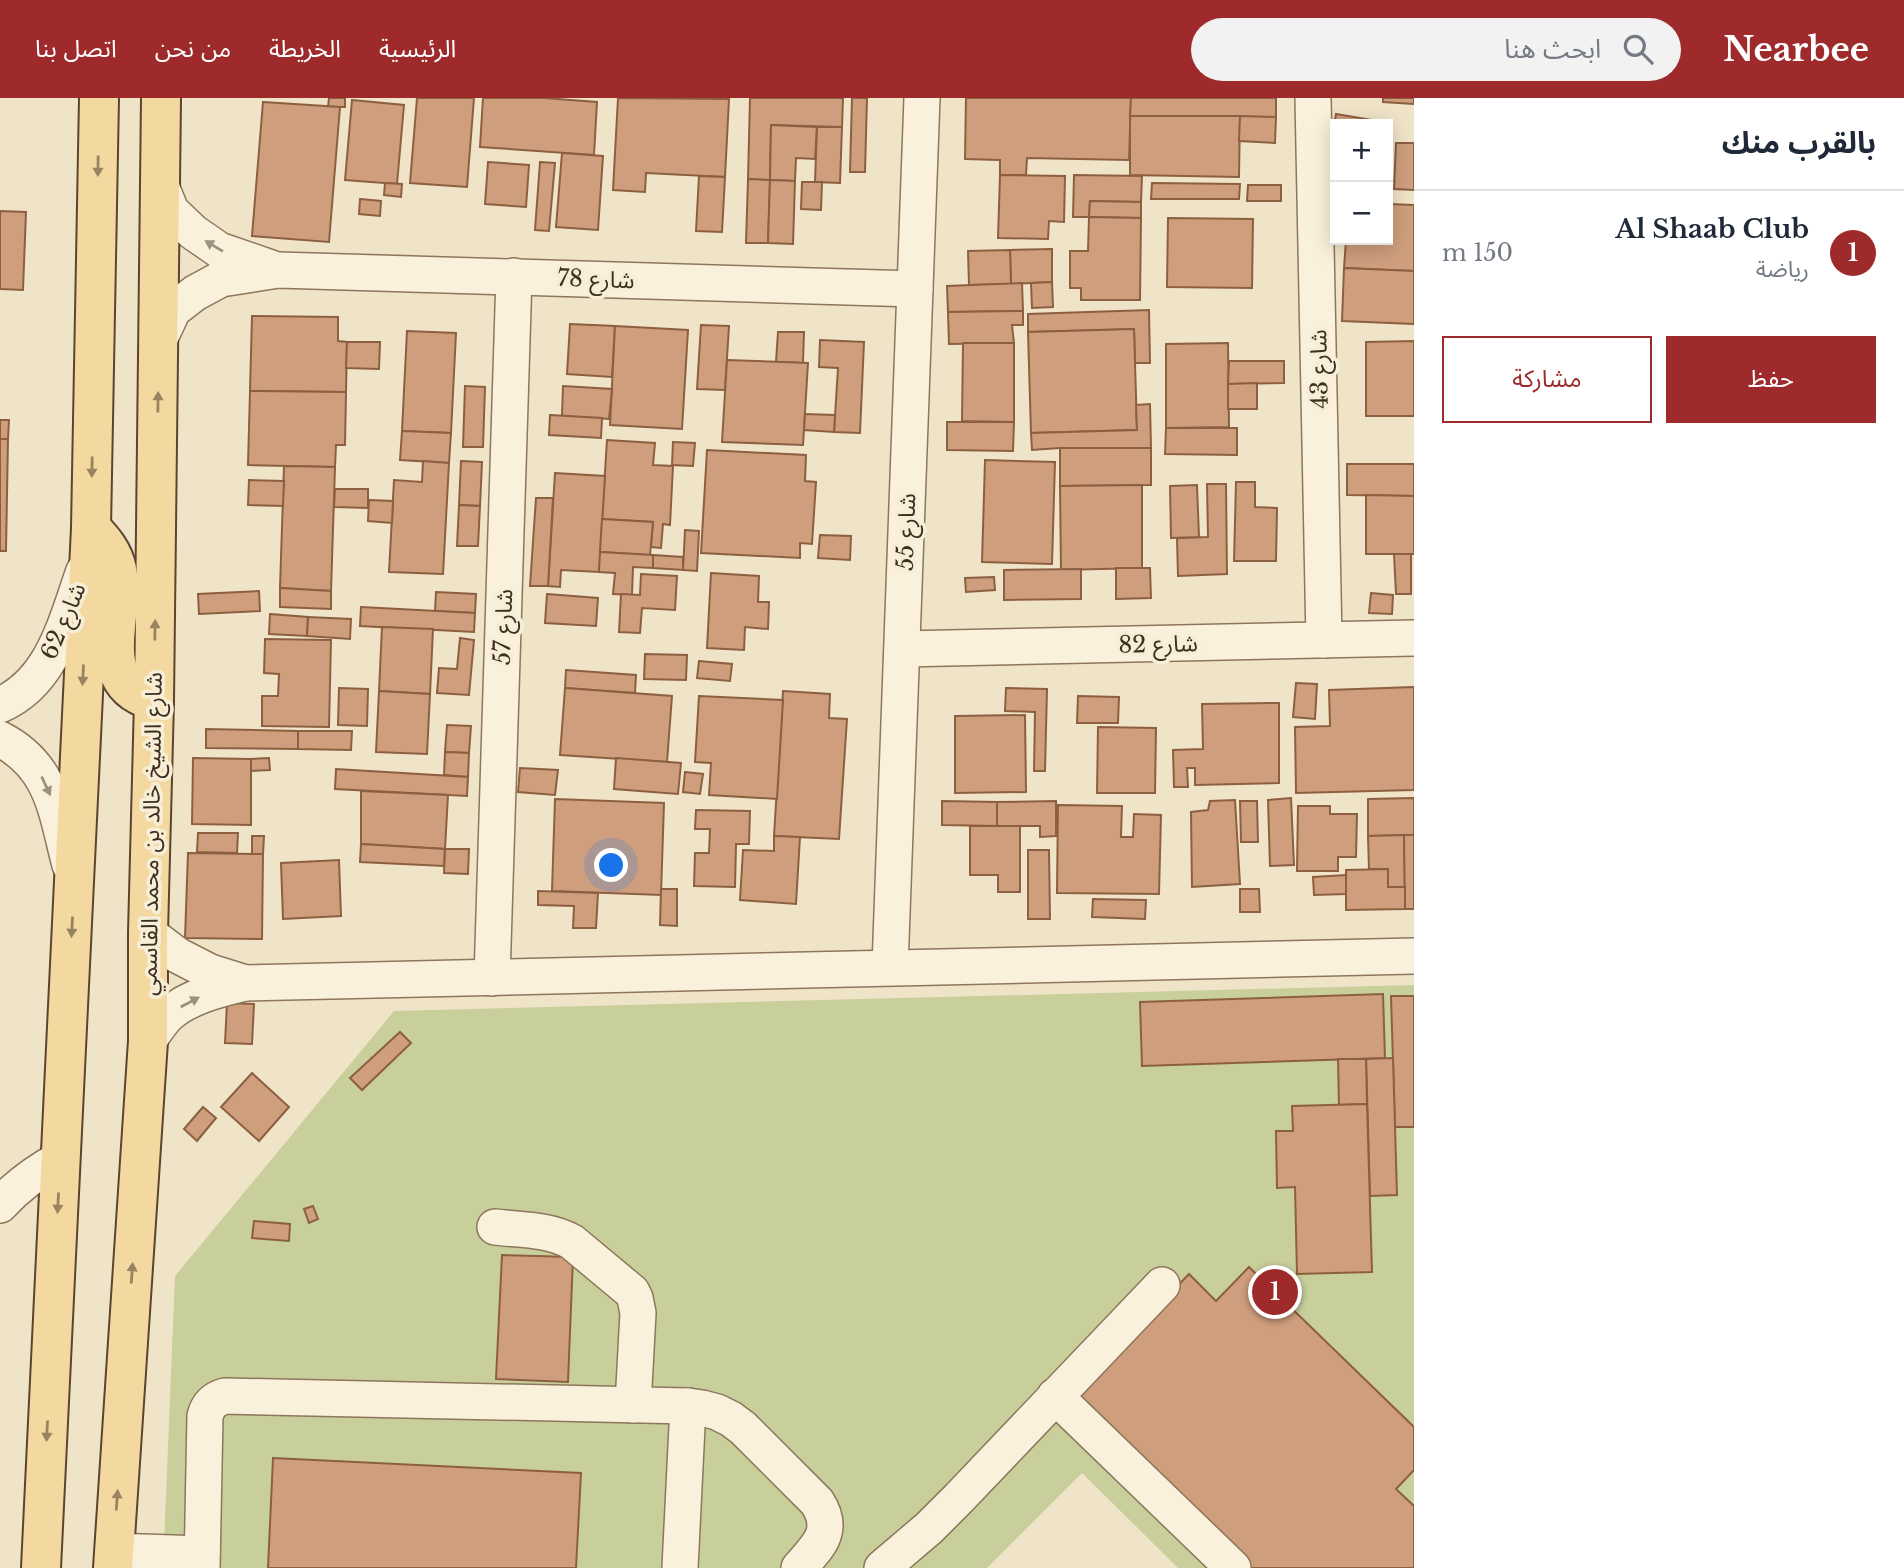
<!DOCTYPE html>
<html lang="ar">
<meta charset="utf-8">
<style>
body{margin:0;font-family:"Libre Baskerville","Noto Sans Arabic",serif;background:#f2f2f3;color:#1f2937;direction:rtl}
.controls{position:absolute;right:21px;top:21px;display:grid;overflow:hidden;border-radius:0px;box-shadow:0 4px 18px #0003}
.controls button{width:63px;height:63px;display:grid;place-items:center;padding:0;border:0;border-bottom:2px solid #e0e1e3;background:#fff;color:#1f2937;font:35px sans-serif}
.you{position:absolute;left:612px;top:768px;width:24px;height:24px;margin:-18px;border:5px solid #fff;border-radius:50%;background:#1a73e8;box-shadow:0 0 0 10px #1a73e833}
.badge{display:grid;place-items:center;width:46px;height:46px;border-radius:50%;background:#9e2a2b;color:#fff;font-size:23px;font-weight:700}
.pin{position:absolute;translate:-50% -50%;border:4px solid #fff;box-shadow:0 2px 7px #0006}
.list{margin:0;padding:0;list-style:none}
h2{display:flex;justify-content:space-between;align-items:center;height:91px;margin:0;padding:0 28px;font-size:30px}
h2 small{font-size:23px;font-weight:400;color:#747a83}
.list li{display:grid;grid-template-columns:46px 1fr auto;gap:21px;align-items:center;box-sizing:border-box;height:126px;padding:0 28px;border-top:2px solid #e0e1e3}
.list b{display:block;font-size:26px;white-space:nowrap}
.list p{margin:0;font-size:23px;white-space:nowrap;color:#747a83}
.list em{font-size:23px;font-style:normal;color:#747a83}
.actions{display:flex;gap:14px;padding:21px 28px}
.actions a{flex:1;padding:16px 0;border:2px solid #9e2a2b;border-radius:0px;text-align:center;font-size:24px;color:#9e2a2b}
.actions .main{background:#9e2a2b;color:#fff}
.icon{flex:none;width:38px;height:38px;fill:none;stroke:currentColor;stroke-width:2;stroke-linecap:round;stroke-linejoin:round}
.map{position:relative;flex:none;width:1414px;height:1470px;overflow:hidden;direction:ltr}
header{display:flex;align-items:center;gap:42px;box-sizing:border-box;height:98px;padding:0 35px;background:#9e2a2b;color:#fff}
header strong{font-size:33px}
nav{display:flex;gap:38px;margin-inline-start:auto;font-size:24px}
.search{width:490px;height:63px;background:#f2f2f3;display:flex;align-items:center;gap:18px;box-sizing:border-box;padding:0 24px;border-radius:38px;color:#747a83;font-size:26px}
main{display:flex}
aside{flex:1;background:#fff}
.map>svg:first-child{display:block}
.green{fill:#c9cf9b}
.building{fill:#cf9f7d;stroke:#8d5f41;stroke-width:2}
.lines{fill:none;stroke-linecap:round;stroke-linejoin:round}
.minor-casing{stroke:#8d765c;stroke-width:38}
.major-casing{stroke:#5b4430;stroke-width:42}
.minor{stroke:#faf1dc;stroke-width:35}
.major{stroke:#f3d9a0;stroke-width:38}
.oneway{fill:#988460}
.oneway2{fill:#9c907e}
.labels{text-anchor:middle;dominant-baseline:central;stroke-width:7;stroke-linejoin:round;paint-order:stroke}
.street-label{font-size:23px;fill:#3d2e20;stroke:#f7eed8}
</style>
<header>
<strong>Nearbee</strong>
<div class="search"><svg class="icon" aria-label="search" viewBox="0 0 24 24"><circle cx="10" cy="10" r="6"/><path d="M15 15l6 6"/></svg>ابحث هنا</div>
<nav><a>الرئيسية</a><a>الخريطة</a><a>من نحن</a><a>اتصل بنا</a></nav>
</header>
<main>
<aside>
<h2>بالقرب منك<small></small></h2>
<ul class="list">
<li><span class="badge">1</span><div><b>Al Shaab Club</b><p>رياضة</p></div><em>150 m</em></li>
</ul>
<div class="actions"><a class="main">حفظ</a><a>مشاركة</a></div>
</aside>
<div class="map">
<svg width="1414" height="1470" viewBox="0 0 1414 1470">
<rect width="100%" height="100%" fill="#f0e4c8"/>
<path class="green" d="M1414,887V1470H1178L1082,1375L987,1470H163L175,1178L394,913Z"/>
<g class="building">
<path d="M329,0H345V9H328Z"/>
<path d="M417,0H474L467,89L410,85Z"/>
<path d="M483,0H544L597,4L594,57L480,49Z"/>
<path d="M618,0L729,1L725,79L646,75L645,94L613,92Z"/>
<path d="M750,0H843L842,29L771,27L770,82L748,81Z"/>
<path d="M852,0H867L865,74H850Z"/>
<path d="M966,0H1131L1129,62L1027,60L1026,77H1000V62L965,61Z"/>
<path d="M1131,0H1276V19L1130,18Z"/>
<path d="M1383,0H1414V6L1383,4Z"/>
<path d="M352,2L404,7L397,86L345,82Z"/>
<path d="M263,4L340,9L329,144L252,138Z"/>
<path d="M1336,16L1378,23L1377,26H1335V54L1329,53Z"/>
<path d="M1130,18H1240L1239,79L1130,77Z"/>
<path d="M1240,18L1276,19L1275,45L1239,43Z"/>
<path d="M771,27L817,29L815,61L796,60L795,83L770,82Z"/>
<path d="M817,29H842L840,85L815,84Z"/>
<path d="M1396,45H1414V92L1394,91Z"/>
<path d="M562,55L603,58L598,132L556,129Z"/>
<path d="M488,64L529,67L526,109L485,106Z"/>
<path d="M540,64L555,65L549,133L535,132Z"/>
<path d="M1000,77L1065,78L1064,124L1049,123L1048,141L998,140Z"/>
<path d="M1074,77L1142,78L1141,104L1090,103L1089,119H1073Z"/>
<path d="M699,78L725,79L722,134L696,133Z"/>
<path d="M748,81L770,82L768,145H746Z"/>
<path d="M770,82L795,83L793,146L768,145Z"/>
<path d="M802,84H822L821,112L801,111Z"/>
<path d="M385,85L402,86L401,99L384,97Z"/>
<path d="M1152,85L1240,86L1239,101H1151Z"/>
<path d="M1248,87H1281V103H1247Z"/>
<path d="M360,101L381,103L380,118L359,116Z"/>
<path d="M1090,103L1141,104V120L1089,119Z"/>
<path d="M1388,106L1414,107V173L1344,170L1346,142H1388Z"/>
<path d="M0,113L26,114L23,192L0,191Z"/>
<path d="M1089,119L1141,120L1140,202H1081V190H1070V153H1088Z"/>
<path d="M1168,120L1253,121L1252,190L1167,189Z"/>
<path d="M1052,151V184L1011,186L1010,152Z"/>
<path d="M1010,152L1011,186L969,187L968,153Z"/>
<path d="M1344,170L1414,173V226L1342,223Z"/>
<path d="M1052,184L1053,209L1032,210L1031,185Z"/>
<path d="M1022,185L1023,213L948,214L947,188Z"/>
<path d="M1149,212L1150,265H1135L1134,231L1028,234V216Z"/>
<path d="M1023,213V227H1012L1014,245L949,246L948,214Z"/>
<path d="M252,218L338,219V243L347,244L346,294L250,293Z"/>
<path d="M570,226L615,228L612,279L567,276Z"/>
<path d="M701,227L729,228L725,292L697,291Z"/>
<path d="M615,228L688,232L682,331L610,327Z"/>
<path d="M1134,231L1137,332L1031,335L1028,234Z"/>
<path d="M407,233L456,235L451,335L402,333Z"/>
<path d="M778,234H804L803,265L776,264Z"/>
<path d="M820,242L864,244L860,335L834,334L838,270L819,269Z"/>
<path d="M1414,243V318H1366V244Z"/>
<path d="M347,244H380L379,271L346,270Z"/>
<path d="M963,245H1014V324L962,323Z"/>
<path d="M1228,245L1229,329L1166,330V246Z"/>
<path d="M727,262L808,265L803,347L722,344Z"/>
<path d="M1229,263H1284V285L1228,286Z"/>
<path d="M1257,285V311H1228V286Z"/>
<path d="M465,288L485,289L483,349H463Z"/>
<path d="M563,288L612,291L609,321L562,318Z"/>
<path d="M250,293L346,294L345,347H336L335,369L248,367Z"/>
<path d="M1150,306L1151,350H1060L1032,352L1031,335L1137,332L1136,307Z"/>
<path d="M805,316L835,317L834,334L804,332Z"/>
<path d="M550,317L602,320L601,340L549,337Z"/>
<path d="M0,322H9L8,341H0Z"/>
<path d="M947,324H1014L1013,353L947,352Z"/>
<path d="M1166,330H1237V357L1165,356Z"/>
<path d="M402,333L451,335L449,365L400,362Z"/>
<path d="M0,341H8L6,453H0Z"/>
<path d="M607,342L655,345L653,367L673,368L670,427L663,426L661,450L651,449L653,424L602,421Z"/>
<path d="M673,344L695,345L693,368L672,367Z"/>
<path d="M1060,350H1151V387L1060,388Z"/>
<path d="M707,352L806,357L805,383L816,384L812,446L800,445V460L701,455Z"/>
<path d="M985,362L1055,364L1052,466L982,464Z"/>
<path d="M423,363L449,365L443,476L389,474L394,382L422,384Z"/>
<path d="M461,363L482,364L480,408L459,407Z"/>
<path d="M1347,366H1414V398L1347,397Z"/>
<path d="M284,368L335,369L331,493L280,490Z"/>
<path d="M555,375L605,378L599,474L561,472L560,489L548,488Z"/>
<path d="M249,382L284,383L283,408L248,407Z"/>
<path d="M1236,384H1255V409L1277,410L1276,463H1234Z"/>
<path d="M1207,386H1226L1227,476L1178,478L1177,440L1208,439Z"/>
<path d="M1142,387V470L1061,472L1060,388Z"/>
<path d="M1197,387L1199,439L1171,440L1170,388Z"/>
<path d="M335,391H368V410L334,409Z"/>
<path d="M1366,397L1414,398V456H1366Z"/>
<path d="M536,400H553L548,488H530Z"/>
<path d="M369,402L393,403L392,425L368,423Z"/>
<path d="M459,407L480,408L478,448H457Z"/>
<path d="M602,421L653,424L650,457L600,454Z"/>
<path d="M685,432L699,433L697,473L683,472Z"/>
<path d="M820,437L851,438L850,462L818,460Z"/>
<path d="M600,454L653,457V470L633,469L632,497L613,496L615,475L599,474Z"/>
<path d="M1394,456H1411V496H1396Z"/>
<path d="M653,457L683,459V472L653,470Z"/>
<path d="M1116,470H1150L1151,500L1116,501Z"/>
<path d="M1081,471V501L1004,502V472Z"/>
<path d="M711,475L759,478L758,504H769L768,531L745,529L744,552L707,550Z"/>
<path d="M641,476L677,478L675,512L642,510L640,535L619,534L621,496L640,497Z"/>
<path d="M994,479L995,492L966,494L965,480Z"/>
<path d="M280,490L331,493V511L280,509Z"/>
<path d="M259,493L260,513L199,516L198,496Z"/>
<path d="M436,494L476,496L475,515L435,513Z"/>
<path d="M1371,495L1393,497L1392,516L1369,515Z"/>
<path d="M547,496L598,500L596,528L545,525Z"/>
<path d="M361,509L475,515L474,534L360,528Z"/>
<path d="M270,516L308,519L307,538L269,536Z"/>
<path d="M308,519L351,521L350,541L307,538Z"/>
<path d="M382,529L433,531L430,596L379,593Z"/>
<path d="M460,540L474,542L469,597L437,595L439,570L457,571Z"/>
<path d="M265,541L331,542L329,629L262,628V598H278L279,576L264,575Z"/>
<path d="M645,556L687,557L686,582L644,581Z"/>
<path d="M699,563L732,566L730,583L697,580Z"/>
<path d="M566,572L636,577L635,595L565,590Z"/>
<path d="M1296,585L1317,586L1315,621L1293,619Z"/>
<path d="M1414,589V692L1296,695L1295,629L1330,628L1329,592Z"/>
<path d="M339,590L368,591L367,628L338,627Z"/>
<path d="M565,590L672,598L667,664L560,657Z"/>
<path d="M1006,590L1047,591L1045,673H1034L1035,614L1005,613Z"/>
<path d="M379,593L430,596L427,656L376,654Z"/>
<path d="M783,593L830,596L829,620L847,621L839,741L774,738Z"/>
<path d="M699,598L783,602L777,701L709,697L711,665L695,664Z"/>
<path d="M1078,598L1119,599L1118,625H1077Z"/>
<path d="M1279,605V685L1195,687V670H1187L1188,689H1174L1173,652L1203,651L1202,606Z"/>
<path d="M1025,617L1026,694L955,695V618Z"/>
<path d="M447,627L471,628L469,655L445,654Z"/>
<path d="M1098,629L1156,630L1155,695H1097Z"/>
<path d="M206,631L298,633V651L206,650Z"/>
<path d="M298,633H352L351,652L298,651Z"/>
<path d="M445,654L469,655L468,679L444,677Z"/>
<path d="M193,660L251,661V727L192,726Z"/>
<path d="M269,660L270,672L251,673V661Z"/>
<path d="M616,660L681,665L678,696L614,691Z"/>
<path d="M520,670L558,672L555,697L518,694Z"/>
<path d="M336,671L468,679L467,698L335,691Z"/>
<path d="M685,674L703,676L700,696L683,694Z"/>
<path d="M361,693L448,697L445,751L361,746Z"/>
<path d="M1291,700L1294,767L1270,768L1268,702Z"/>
<path d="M1414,700V737L1368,738V701Z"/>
<path d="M555,701L664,705L661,797L552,793Z"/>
<path d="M1235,702L1240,786L1192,789L1191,714L1208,712L1210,703Z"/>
<path d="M942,703L997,704V728L942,727Z"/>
<path d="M1056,703V738L1040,739V728H997V704Z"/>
<path d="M1240,703H1257L1258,744H1241Z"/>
<path d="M1058,707L1122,708L1121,739H1133L1134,716L1161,717L1159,796L1057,795Z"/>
<path d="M1298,708H1330V716H1357L1356,759H1338V773H1297Z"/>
<path d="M696,712L750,713L749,746H736L735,789L694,788L695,755H709L710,731H695Z"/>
<path d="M970,728H1020V794H998V777H970Z"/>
<path d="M198,735H238L237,755L197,754Z"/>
<path d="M1404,737L1405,789H1388V771H1369L1368,738Z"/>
<path d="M1404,737H1414V811H1405Z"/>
<path d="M252,738H264L263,756H252Z"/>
<path d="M774,738L800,739L796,806L740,802L743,752L774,753Z"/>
<path d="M361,746L445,751L444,768L360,764Z"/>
<path d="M445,751H469L468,776L444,775Z"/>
<path d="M1028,752H1049L1050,821H1028Z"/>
<path d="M188,755L263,756L262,841L185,840Z"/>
<path d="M339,762L341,818L283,821L281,765Z"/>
<path d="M1388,771V789H1405V811L1346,812V772Z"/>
<path d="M1346,777V796L1314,797L1313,779Z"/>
<path d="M661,791H677V828L660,827Z"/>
<path d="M1240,791H1259L1260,814H1240Z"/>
<path d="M538,793L598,795L596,830H573L574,808L538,807Z"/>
<path d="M1093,801L1146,802L1145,821L1092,819Z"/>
<path d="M1383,896L1385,960L1142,968L1140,904Z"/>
<path d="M1391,898H1414V1029H1395Z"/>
<path d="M227,905L254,906L252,946L225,945Z"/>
<path d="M400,934L411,945L362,992L350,980Z"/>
<path d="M1393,960L1397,1097L1370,1098L1366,961Z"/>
<path d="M1338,961H1366L1367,1006L1339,1007Z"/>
<path d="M252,975L289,1009L259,1043L221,1009Z"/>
<path d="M1367,1006L1372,1174L1297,1176L1295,1089L1277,1090L1276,1033H1293L1292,1008Z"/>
<path d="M203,1009L216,1020L197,1043L184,1031Z"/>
<path d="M313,1108L318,1121L309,1125L304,1111Z"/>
<path d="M254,1123L290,1126L289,1143L252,1140Z"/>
<path d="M502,1157L573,1159L568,1284L496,1281Z"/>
<path d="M1249,1169L1414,1329V1372L1396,1391L1414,1408V1470H1249L1072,1298L1189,1176L1216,1203Z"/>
<path d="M273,1360L581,1375L576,1470H268Z"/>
</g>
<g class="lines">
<g class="minor-casing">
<g id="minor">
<path d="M1313,0L1324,542"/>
<path d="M161,88L171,113L193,134L219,152L271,170"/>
<path d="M159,242L173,212L195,195L221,181L278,172L915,191"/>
<path d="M902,551L1414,540"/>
<path d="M0,607C53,584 66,523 84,473"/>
<path d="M0,641C53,668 56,714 70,767"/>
<path d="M148,835L177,857L210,874L245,885"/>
<path d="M890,869L922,0"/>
<path d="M492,880L514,178"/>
<path d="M148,943C155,934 161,923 169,916C188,899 220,891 245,885L1414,858"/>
<path d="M0,1107C18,1087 38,1073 60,1061"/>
<path d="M495,1129C521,1132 549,1131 572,1144L632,1194L635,1200L638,1215L633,1307"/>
<path d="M1055,1298L1233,1470"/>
<path d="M113,1453L202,1456"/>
<path d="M202,1470L205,1318C208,1307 214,1301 225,1298L688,1308L702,1310L717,1314L731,1321L743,1330L817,1404C836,1433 818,1448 799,1470"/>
<path d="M680,1470L688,1308"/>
<path d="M882,1470L929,1430L959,1400L1162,1187"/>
</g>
</g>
<g class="major-casing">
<g id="major">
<path d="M91,430C103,442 113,454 117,471C127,518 89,585 154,603"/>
<path d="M41,1470L91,430L99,0"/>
<path d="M113,1470L148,943V835L154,603L161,0"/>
</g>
</g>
<use href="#minor" class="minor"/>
<use href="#major" class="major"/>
</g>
<defs><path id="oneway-solid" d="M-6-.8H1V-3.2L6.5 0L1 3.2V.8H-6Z" transform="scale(1.75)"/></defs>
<g class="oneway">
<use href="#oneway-solid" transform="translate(98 68) rotate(91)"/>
<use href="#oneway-solid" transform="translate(158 304) rotate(-89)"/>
<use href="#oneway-solid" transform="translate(92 369) rotate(91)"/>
<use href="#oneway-solid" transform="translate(155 532) rotate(-89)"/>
<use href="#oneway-solid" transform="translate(83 577) rotate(93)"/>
<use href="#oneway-solid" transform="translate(72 829) rotate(93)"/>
<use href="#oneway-solid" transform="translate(58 1105) rotate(93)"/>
<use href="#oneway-solid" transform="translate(132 1175) rotate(-86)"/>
<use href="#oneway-solid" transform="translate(47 1333) rotate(93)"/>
<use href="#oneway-solid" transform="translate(117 1402) rotate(-86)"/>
</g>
<g class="oneway2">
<use href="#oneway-solid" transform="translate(214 148) rotate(-149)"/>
<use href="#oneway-solid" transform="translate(46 688) rotate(65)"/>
<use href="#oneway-solid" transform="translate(190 904) rotate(-28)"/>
</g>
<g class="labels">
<g class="street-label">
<text transform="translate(596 181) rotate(2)">شارع 78</text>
<text transform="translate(1319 271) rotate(-91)">شارع 43</text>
<text transform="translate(906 434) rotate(-88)">شارع 55</text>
<text transform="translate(63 523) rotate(-67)">شارع 62</text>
<text transform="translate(503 529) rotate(-88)">شارع 57</text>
<text transform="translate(1158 546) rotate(-1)">شارع 82</text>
<text transform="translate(151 736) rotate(-89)">شارع الشيخ خالد بن محمد القاسمي</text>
</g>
</g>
</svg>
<div class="controls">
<button>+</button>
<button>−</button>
</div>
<div class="you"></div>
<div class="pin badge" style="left:1275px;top:1194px">1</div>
</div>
</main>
